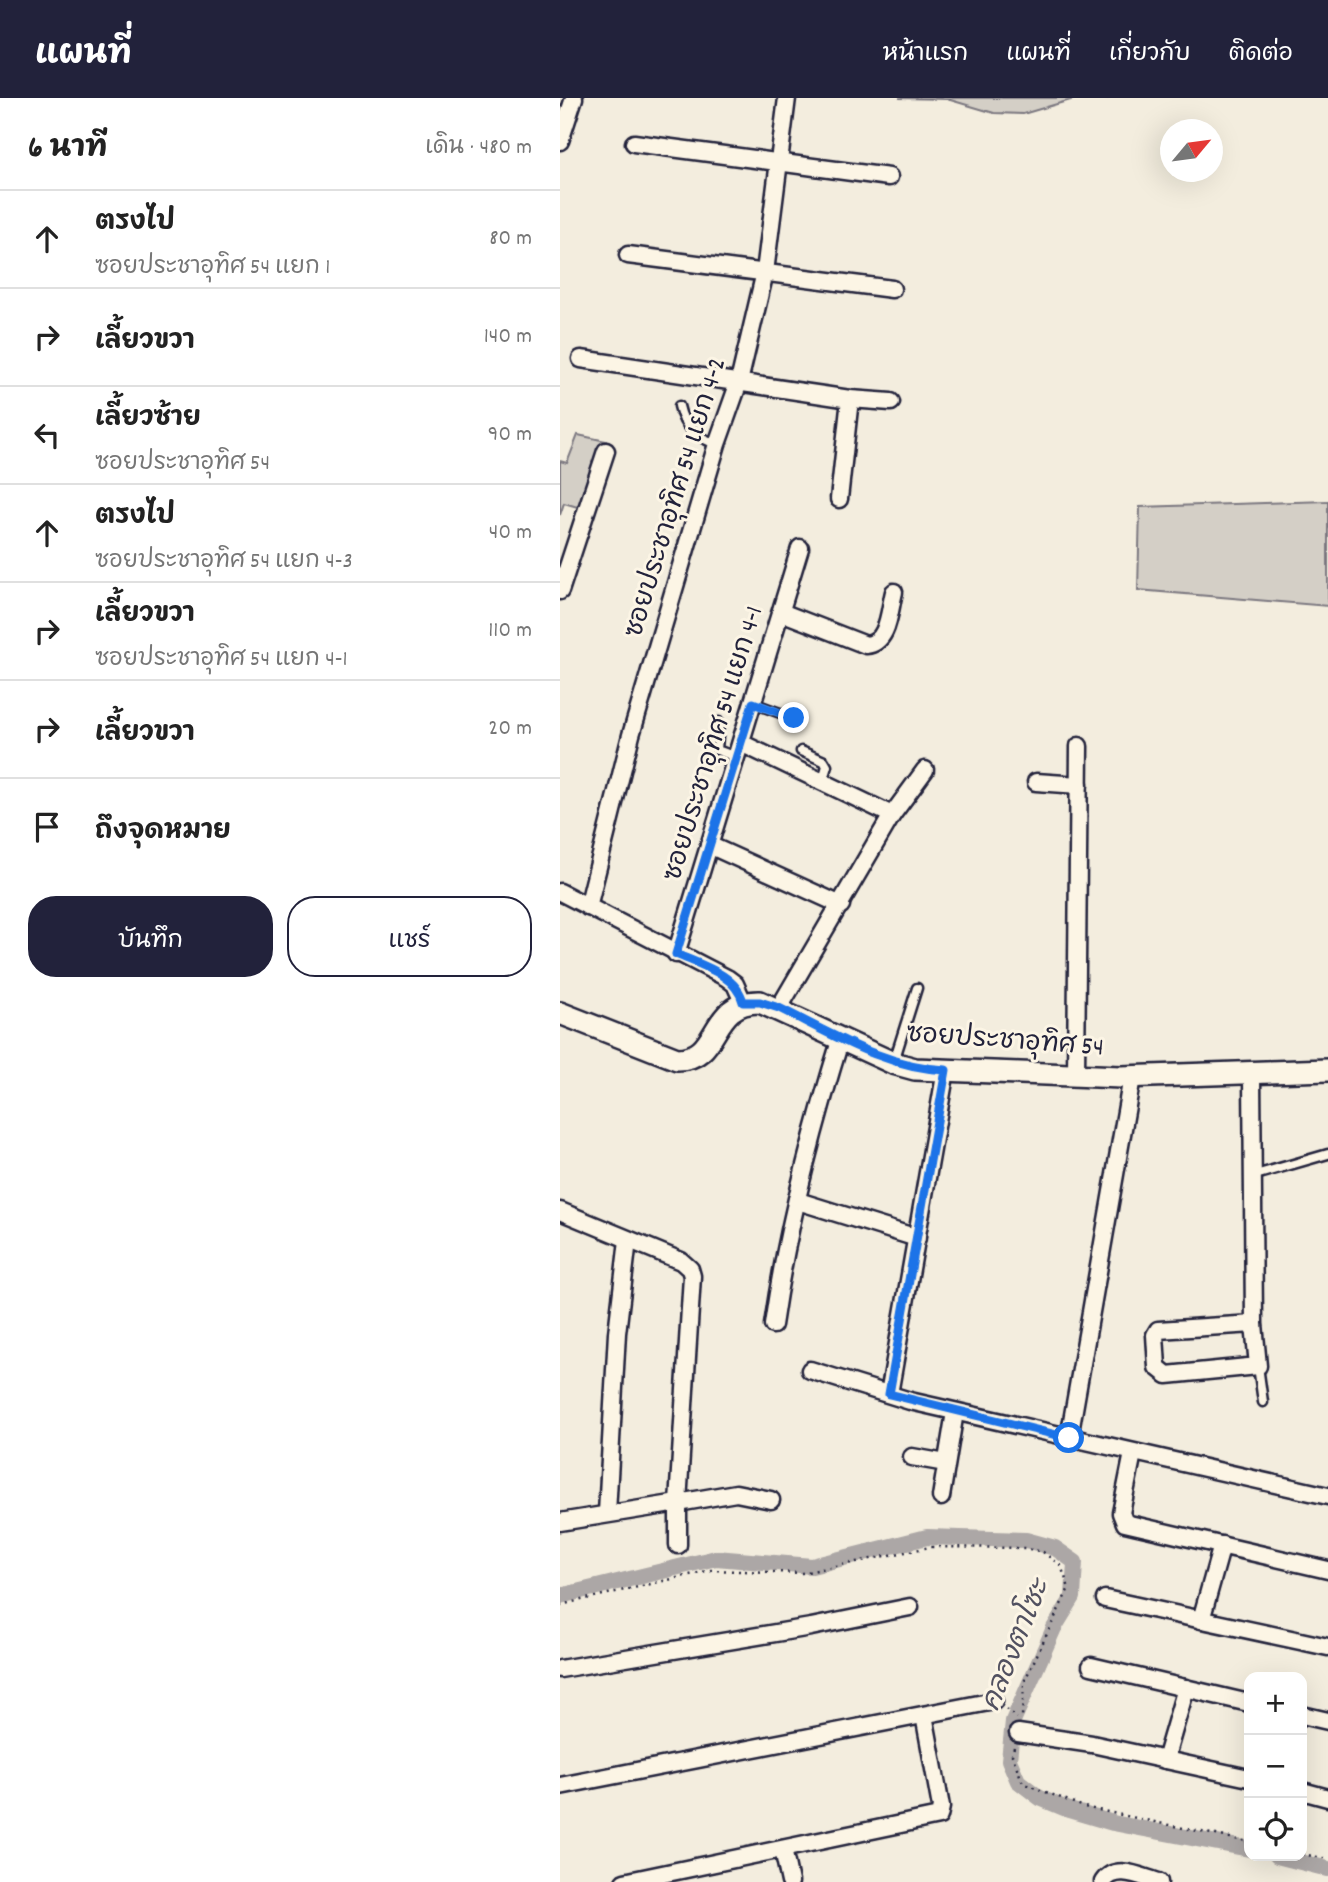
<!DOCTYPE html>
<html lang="th">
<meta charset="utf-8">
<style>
body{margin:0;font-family:Dekko,"Playpen Sans Thai",sans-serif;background:#f2f2f2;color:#222}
.controls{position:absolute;right:21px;bottom:21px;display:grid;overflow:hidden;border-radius:14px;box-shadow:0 7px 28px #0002}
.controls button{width:63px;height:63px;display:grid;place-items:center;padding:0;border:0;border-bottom:2px solid #e0e0e0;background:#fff;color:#222;font:35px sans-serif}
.compass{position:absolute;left:600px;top:21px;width:63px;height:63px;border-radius:50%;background:#fff;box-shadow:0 7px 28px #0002;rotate:61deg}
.stop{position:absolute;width:21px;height:21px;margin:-16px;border:5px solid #1a73e8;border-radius:50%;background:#fff}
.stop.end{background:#1a73e8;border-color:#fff;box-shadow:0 2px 7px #0008}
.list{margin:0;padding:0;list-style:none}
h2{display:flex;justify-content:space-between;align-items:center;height:91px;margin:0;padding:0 28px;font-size:30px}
h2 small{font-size:23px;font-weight:400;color:#767676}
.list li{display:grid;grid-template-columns:46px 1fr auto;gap:21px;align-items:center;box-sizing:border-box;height:98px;padding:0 28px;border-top:2px solid #e0e0e0}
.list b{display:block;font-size:26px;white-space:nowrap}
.list p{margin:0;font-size:23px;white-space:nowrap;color:#767676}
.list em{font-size:23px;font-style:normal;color:#767676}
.actions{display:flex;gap:14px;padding:21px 28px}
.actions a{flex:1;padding:16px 0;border:2px solid #22223b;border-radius:28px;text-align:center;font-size:24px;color:#22223b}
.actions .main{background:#22223b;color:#fff}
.icon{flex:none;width:38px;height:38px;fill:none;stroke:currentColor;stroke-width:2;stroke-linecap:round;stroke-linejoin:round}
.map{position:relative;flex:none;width:768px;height:1784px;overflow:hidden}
header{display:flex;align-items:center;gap:42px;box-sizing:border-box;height:98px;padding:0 35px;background:#22223b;color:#fff}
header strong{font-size:33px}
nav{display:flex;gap:38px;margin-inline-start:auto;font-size:24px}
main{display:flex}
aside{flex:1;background:#fff}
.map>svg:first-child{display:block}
.green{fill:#d4cfc6;stroke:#7b7880;stroke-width:2}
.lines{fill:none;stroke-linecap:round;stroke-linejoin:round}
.canal{stroke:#aca7a6;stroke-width:16}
.lane-casing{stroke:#22223b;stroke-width:13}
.street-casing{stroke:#22223b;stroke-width:21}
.secondary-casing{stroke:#22223b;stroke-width:26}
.path{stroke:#22223b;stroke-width:2.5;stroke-dasharray:2 5;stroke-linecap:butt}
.lane{stroke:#fcf5e5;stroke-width:8}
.street{stroke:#fcf5e5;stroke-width:16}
.secondary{stroke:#fcf5e5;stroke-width:21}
.route{stroke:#1a73e8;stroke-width:9}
.labels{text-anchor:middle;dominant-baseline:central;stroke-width:6;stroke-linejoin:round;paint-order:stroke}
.street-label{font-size:26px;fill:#22223b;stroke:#fcf5e5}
.water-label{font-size:28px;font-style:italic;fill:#525160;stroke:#fcf5e5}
</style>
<header>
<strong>แผนที่</strong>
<nav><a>หน้าแรก</a><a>แผนที่</a><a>เกี่ยวกับ</a><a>ติดต่อ</a></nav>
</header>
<main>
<aside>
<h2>6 นาที<small>เดิน · 480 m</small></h2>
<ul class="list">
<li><svg class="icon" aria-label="ahead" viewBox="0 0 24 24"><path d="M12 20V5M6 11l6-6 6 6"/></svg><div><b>ตรงไป</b><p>ซอยประชาอุทิศ 54 แยก 1</p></div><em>80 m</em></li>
<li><svg class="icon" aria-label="right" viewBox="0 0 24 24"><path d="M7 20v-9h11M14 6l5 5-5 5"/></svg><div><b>เลี้ยวขวา</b></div><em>140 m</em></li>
<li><svg class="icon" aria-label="left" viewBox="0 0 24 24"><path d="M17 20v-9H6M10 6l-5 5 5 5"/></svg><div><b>เลี้ยวซ้าย</b><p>ซอยประชาอุทิศ 54</p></div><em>90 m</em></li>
<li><svg class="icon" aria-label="ahead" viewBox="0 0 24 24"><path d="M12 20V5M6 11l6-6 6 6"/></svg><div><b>ตรงไป</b><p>ซอยประชาอุทิศ 54 แยก 4-3</p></div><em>40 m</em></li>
<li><svg class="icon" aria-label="right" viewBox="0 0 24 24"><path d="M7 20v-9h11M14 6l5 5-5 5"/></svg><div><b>เลี้ยวขวา</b><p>ซอยประชาอุทิศ 54 แยก 4-1</p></div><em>110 m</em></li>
<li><svg class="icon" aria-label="right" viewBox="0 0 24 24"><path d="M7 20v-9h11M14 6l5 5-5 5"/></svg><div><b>เลี้ยวขวา</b></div><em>20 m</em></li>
<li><svg class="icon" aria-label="arrive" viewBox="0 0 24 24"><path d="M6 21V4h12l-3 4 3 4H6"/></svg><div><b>ถึงจุดหมาย</b></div></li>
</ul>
<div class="actions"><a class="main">บันทึก</a><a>แชร์</a></div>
</aside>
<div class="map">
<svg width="768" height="1784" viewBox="0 0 768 1784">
<rect width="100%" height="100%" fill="#f3edde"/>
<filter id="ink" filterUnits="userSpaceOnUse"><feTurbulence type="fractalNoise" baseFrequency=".0143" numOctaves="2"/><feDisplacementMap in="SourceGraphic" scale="14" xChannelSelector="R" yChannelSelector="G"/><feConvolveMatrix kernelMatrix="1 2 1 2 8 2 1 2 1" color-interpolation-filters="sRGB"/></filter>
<g filter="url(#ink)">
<g class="green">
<path d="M339,0H551L514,1L463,16L434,15L387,1Z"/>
<path d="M18,337L46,343L21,410L4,405L0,417V363L7,365Z"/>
<path d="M768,403V508L578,492L580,409Z"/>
</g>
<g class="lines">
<g class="canal">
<path d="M0,1498L156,1460L252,1468L367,1439L466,1442L495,1450L515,1464L513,1499L494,1530L453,1623L449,1662L458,1683L480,1700L509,1712L553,1725L689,1751"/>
<path d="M717,1758L768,1771"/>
</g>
<g class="lane-casing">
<g id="lane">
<path d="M119,308C124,331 136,339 157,346"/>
<path d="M193,605L234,620"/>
<path d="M159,624L157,652L176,659"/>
<path d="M241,653L264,663L267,668L262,684"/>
<path d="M334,963L357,890"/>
<path d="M692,1078L768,1056"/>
<path d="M698,1268L703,1304"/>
</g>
</g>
<g class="street-casing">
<g id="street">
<path d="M0,43L14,0"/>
<path d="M74,45L329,79"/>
<path d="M68,157L332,191"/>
<path d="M21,261L290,301L331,304"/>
<path d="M279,401L290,301"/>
<path d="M0,493L46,353"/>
<path d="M221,514L306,547C329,545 329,513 334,494"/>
<path d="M181,645L332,717"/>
<path d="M476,684L519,687"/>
<path d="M149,747L281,807"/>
<path d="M0,794L167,880L175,886L183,904"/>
<path d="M28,809L71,637L157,346L179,284L205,174L227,0"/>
<path d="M116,856L240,450"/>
<path d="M219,910L332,717L365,672"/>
<path d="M516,977L519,648"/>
<path d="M692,977L694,1226L698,1268L607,1277L597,1269L595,1237L598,1232L694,1226"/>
<path d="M238,1103L357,1140"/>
<path d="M0,1113L121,1163L130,1171L132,1178L118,1405L176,1395L211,1402"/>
<path d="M213,1227C227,1130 252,1033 281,940"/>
<path d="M250,1272L350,1303L768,1398"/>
<path d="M329,1296L386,972"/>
<path d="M509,1340L572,979"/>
<path d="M573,1355L561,1415L565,1425L768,1472"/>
<path d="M352,1359L386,1365"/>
<path d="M381,1399L395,1314"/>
<path d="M47,1415L57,1235L68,1142"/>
<path d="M0,1424L118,1405V1447"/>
<path d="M545,1501L768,1549"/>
<path d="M641,1522L662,1447"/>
<path d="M531,1568L689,1605"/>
<path d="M0,1571L251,1529L350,1509"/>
<path d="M742,1617L768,1623"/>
<path d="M458,1635L532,1646L689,1680"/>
<path d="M605,1662L626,1590"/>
<path d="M0,1688L434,1603"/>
<path d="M742,1693L768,1700"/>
<path d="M223,1751L230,1784"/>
<path d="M64,1784L379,1718L381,1709L364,1617"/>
<path d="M543,1784C556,1765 581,1779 599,1784"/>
</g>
</g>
<g class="secondary-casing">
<path id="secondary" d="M0,915L117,961C162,962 148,903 200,904L333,965L355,971L561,979L768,972"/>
</g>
<g class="path">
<path d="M0,1507L151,1472L242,1475L370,1449L465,1450L483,1454L501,1468L509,1490L464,1584L462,1619"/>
<path d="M446,1611L457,1620"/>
<path d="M454,1649L452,1657L463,1685L524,1709L689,1744"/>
<path d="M742,1756L768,1761"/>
</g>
<use href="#lane" class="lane"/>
<use href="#street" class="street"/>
<use href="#secondary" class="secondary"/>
</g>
</g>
<g class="lines" filter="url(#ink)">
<path class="route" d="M234,620L193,605L116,856C140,867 176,876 183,904H200L219,910C274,937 325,969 386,972L329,1296L509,1340"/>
</g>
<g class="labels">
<g class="street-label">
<text transform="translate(117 400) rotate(-73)">ซอยประชาอุทิศ 54 แยก 4-2</text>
<text transform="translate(155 646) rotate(-73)">ซอยประชาอุทิศ 54 แยก 4-1</text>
<text transform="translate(445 944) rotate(4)">ซอยประชาอุทิศ 54</text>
</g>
<g class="water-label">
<text transform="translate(458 1548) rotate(-68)">คลองตาโซะ</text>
</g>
</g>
</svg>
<div class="controls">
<button>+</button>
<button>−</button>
<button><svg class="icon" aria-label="locate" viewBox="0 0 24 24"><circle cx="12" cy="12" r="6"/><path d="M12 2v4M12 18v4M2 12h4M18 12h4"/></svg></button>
</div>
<svg class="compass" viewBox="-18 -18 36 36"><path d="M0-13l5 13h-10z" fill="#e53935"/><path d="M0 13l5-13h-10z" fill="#767676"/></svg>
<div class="stop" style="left:509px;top:1340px"></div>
<div class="stop end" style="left:234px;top:620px"></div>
</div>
</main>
